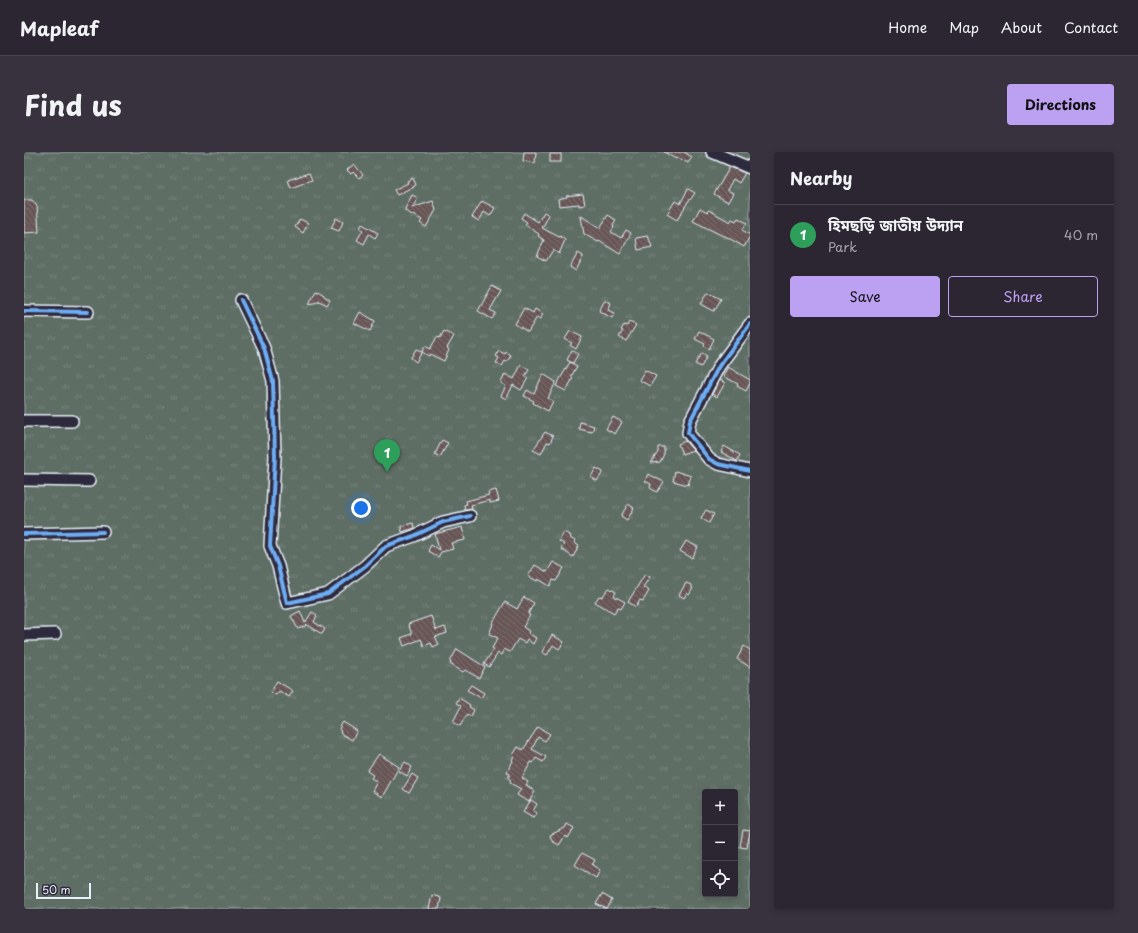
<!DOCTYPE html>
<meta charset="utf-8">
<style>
body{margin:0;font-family:"Playpen Sans","Noto Sans Bengali",sans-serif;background:#38323e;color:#f1f3f6}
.controls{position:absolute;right:12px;bottom:12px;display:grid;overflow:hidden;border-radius:4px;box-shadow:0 2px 6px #0003}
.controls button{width:36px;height:36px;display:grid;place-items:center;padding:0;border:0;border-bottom:1px solid #48434d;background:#2c2632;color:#f1f3f6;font:20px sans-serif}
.scale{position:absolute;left:12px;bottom:10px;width:55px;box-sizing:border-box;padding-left:4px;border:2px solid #e8f1f8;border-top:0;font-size:11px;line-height:14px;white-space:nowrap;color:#e8f1f8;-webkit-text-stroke:3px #2f2a3d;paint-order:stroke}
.you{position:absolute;left:337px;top:356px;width:14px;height:14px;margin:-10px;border:3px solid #fff;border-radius:50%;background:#1a73e8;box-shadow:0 0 0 6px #1a73e833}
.badge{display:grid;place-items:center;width:26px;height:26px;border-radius:50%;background:#bca0f2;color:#fff;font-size:13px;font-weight:700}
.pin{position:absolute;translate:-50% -33px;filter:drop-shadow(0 1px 2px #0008)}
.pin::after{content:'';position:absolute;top:21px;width:14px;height:12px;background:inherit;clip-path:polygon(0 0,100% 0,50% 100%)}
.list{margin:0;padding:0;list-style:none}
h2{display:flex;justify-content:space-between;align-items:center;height:52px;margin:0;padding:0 16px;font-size:17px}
h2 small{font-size:13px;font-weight:400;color:#a6a5ac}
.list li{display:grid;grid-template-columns:26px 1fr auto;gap:12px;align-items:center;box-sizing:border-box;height:60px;padding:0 16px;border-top:1px solid #48434d}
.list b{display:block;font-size:15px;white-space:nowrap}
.list p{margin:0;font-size:13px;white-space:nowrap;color:#a6a5ac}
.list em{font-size:13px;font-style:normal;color:#a6a5ac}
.actions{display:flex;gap:8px;padding:12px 16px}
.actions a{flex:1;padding:9px 0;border:1px solid #bca0f2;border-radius:4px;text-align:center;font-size:14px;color:#bca0f2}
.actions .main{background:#bca0f2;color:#111}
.icon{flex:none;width:22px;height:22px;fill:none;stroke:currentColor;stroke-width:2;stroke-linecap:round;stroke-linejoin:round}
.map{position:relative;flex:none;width:726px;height:757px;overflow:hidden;border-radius:4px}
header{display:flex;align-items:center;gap:24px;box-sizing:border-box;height:56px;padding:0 20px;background:#2c2632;border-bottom:1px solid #48434d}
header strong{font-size:19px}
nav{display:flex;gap:22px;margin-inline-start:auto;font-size:14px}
.intro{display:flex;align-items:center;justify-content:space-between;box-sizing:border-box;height:96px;padding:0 24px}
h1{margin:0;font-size:28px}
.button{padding:10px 18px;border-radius:4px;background:#bca0f2;color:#111;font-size:14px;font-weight:700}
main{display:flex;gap:24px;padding:0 24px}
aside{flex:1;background:#2c2632;border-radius:4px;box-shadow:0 2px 6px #0003}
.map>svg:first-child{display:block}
.park{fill:url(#park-tufts);stroke:#a4b0ae;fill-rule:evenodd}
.building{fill:url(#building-back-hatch);stroke:#e8f1f8}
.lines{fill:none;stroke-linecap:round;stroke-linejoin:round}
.minor-casing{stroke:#e8f1f8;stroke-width:14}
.minor{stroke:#2f2a3d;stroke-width:11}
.cycleway-casing{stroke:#2f2a3d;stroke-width:6}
.cycleway{stroke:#6dadf4;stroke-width:4}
</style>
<header>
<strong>Mapleaf</strong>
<nav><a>Home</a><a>Map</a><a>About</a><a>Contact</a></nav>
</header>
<div class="intro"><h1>Find us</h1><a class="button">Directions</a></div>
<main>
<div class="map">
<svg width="726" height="757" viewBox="0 0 726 757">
<defs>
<pattern id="park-tufts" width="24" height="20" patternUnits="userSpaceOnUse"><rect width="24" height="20" fill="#5f6e65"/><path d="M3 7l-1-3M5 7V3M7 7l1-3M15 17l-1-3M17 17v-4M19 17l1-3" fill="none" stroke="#76837c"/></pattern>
<pattern id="building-back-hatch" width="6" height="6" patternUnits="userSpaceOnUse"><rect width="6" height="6" fill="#685656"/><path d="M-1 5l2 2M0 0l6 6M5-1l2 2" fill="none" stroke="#7e6f6f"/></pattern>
</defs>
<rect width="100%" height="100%" fill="#3a3342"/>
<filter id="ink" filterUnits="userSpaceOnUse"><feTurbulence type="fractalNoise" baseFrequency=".025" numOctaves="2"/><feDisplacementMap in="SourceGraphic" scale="8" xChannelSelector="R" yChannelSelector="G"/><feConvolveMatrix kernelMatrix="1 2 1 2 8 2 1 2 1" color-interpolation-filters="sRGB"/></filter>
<g filter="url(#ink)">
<path class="park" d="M0,0H726V757H0ZM681,640H711V742H681Z"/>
<g class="building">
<path d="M500,0H512L511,11L499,9Z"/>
<path d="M640,0H660L668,5L664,11L653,5L652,7Z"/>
<rect x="526" y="2" width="11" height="8"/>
<path d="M330,12L339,23L335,26L329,20L327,22L323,18Z"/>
<path d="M706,15L721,21L715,31L709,27L703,38L709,41L704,50L690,42Z"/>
<path d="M285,21L288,28L267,36L264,28Z"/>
<path d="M389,26L392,33L373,43L370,38L384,31L383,29Z"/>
<path d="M664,37L671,41L666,48H665L653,68L643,62L651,49L656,52Z"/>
<path d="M559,42L561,53L555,54V52L535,54L534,47L543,45L542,44Z"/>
<path d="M388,43L394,46L388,56L409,49L412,58L402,75L396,71L398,68L381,59V57Z"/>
<path d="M0,48H8L13,54L15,80L0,81Z"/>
<path d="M458,49L471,56L466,64L460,60L455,69L448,65Z"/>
<path d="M676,56L683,60L685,58L706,70L708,67L712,69L714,66L723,71L718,78L726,83V84L720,95L703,85L698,83H697L669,69Z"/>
<path d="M520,60L525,63L518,76L535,85L536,84L541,88L535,102L529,98L522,109L513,104L520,88L514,84L515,82L501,73L503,70L497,66L500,61L514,70Z"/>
<path d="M584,63L592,68L589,74L590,75L587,80L597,86L602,78L607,81L596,102L575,89L574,90L560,82L557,64L576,76Z"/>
<path d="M312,66L319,70L315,79L307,76Z"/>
<path d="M276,67L284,71L279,81L271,75Z"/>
<path d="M338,72L354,81L351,86L345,82L340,92L333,88L339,78L336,76Z"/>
<path d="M624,84L628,95L614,98L612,86Z"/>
<path d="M554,101L559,104L552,119L546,115Z"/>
<path d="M468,134L477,139L466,158L472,161L468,167L454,159Z"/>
<path d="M292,138L300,143V144L306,148L303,153L294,148L295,150L285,152Z"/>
<path d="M684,140L697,147L690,159L677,152Z"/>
<path d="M581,148L587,151L584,158L591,161L588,166L575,159Z"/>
<path d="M500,156L509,161L511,157L519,162L516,167L513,165L504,180L491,172Z"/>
<path d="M336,160L351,169L346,179L330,171Z"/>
<path d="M605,170L612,173L602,189L595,185L599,179L597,178L600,173L603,174Z"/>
<path d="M420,179L430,184L423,196L425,198L420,209L406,202L405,204L398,200L392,210L387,206L392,197L398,200L401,194L406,197L413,185L416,186Z"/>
<path d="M546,179L558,185L552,197L546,193L548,191L541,187Z"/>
<path d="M675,179L690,187L685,197L680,194L681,192L671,187Z"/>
<path d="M548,198L554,202L549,211L543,208Z"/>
<path d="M475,199L481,202L482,200L487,203L483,210L481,209L478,214L472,211L475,206L472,204Z"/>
<path d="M678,201L683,204L677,215L671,212Z"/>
<path d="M546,210L553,214L547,225L549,226L542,239L532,234Z"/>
<path d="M497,213L505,218L501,224L504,226L497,238L489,233L482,247L477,244L482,234L477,231L481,222L490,227Z"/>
<path d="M704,215L726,228V231L722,239L713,234L714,232L699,224Z"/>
<path d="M621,218L632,224L626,234L615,228Z"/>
<path d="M519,222L532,230L524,246L529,249L524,259L509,251L510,249L500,244L503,238L510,242Z"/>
<path d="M696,228L701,231L693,245L688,242Z"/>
<path d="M589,265L598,270L591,282L582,277Z"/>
<path d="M556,270L570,274L568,280L555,277Z"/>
<path d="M521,280L529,284L526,291L523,290L517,302L509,298Z"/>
<path d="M418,288L424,291L416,305L411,302Z"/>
<path d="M661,289L669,298L658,302L654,292Z"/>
<path d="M700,294L716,303L713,309L697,300Z"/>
<path d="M634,295H640V302L636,310L627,311L634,300Z"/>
<path d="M572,316L579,320L573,329L567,325Z"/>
<path d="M651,319L667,324L664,333L649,329Z"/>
<path d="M624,322L640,330L633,340L626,336L627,332L621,329Z"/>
<path d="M472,338L475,349L466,351V348L447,353L448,357L441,358L440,353L443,352L442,349L465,343L464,340Z"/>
<path d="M604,352L610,356L603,368L597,364Z"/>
<path d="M682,358L690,362L685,371L677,366Z"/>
<path d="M389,371L391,376L378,380L377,374Z"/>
<path d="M438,375L441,388L427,391L429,397L417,400L414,405L404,399L407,393L415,398L411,382Z"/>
<path d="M540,380L547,384L546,386L551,389L550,391L555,394L549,405L537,397L540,392L535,389Z"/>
<path d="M662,389L674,395L668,406L656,399Z"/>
<path d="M529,410L540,416L532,429L529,428L526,434L514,427L513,429L504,424L511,413L523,420Z"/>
<path d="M621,422L626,425L619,435L625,439L619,449L616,448L612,455L604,450Z"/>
<path d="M662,431L667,433V435L669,436L665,443L663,441L660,446L655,443Z"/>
<path d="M585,436L592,440L590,444L601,450L597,457L594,455L590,461L571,450L575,444L578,445Z"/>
<path d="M500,445L510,451L504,462L506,463L499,475L505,479L504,481L512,486L509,492L503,487L501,491L494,487L486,500L480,497L477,503L474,501L465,515L460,512L470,497L468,496L474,486L465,482L469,472H468L481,450L493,457Z"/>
<path d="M276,459L281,471L288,460L293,463L290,470L301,477L298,482L282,472L283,473L274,477L267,464Z"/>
<path d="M407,464L412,478L421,475L423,481L411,485L415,492L409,495L407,491L400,494L397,487L380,494L377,486L388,482L384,472Z"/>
<path d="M528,483L540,490L535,497L529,493L523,503L518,500Z"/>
<path d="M720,494L726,498V515L713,507Z"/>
<path d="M433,497L461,515L455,526L441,518L439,520L426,512L427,510H426Z"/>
<path d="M253,529L269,539L265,545L255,539L252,543L247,540Z"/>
<path d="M447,533L460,541L457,546L443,538Z"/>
<path d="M435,546L446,553L445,555L450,558L447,564L443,562L436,574L429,570L437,554L432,551Z"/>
<path d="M319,570L333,579L328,588L316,581L317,579L315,577Z"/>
<path d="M514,575L526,582L521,589L514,585L508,597L522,605L519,610L512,606L509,611L507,610L498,626L504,630L502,633L511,639L505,650L493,643L497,637L486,631L487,628L484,626L486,622L483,620L489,609L488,608L490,604L489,603L494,595L499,598Z"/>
<path d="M355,602L375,615L358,645L348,639L353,630L347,626L349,623L343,619Z"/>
<path d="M381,610L388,615L383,624L375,619Z"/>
<path d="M388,622L394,626L385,641L379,637Z"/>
<path d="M507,648L513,652L509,659L513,661L509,666L499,660Z"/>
<path d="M543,672L550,676L544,686L541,684L535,693L528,689L526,683L541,676Z"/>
<path d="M719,678L726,679L723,696L716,695Z"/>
<path d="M558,701L571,708L568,713L576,718L572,726L551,713Z"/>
<path d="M578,742L588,748L583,757L572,752Z"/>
<path d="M408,743L417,746L415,757H405Z"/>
</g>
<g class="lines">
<g class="minor-casing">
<g id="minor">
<path d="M688,0L726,16"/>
<path d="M217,148L240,196L249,229L251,305L246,394L254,414L263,451L304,442L341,414L362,394L390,384L419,370L446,364"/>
<path d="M0,159L64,160"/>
<path d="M726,172L695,214L666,269L664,281L685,307L694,312L726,319"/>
<path d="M0,269H48"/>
<path d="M0,328L65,329"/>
<path d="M0,382L79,380"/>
<path d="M0,483L31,482"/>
</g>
</g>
<use href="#minor" class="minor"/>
<g class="cycleway-casing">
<g id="cycleway">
<path d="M217,148L240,196L249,229L251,305L246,394L254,414L263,451L304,442L341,414L362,394L390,384L419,370L446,364"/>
<path d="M0,159L64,160"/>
<path d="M726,172L695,214L666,269L664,281L685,307L694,312L726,319"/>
<path d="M0,382L79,380"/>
</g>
</g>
<use href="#cycleway" class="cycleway"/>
</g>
</g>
</svg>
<div class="controls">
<button>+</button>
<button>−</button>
<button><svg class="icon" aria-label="locate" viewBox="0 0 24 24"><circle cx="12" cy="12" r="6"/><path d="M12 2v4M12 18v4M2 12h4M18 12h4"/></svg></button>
</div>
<div class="scale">50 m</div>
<div class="you"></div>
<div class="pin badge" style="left:363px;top:320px;background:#2e9e5b">1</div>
</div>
<aside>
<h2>Nearby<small></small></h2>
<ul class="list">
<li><span class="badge" style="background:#2e9e5b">1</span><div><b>হিমছড়ি জাতীয় উদ্যান</b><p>Park</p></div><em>40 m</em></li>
</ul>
<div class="actions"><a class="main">Save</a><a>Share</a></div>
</aside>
</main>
